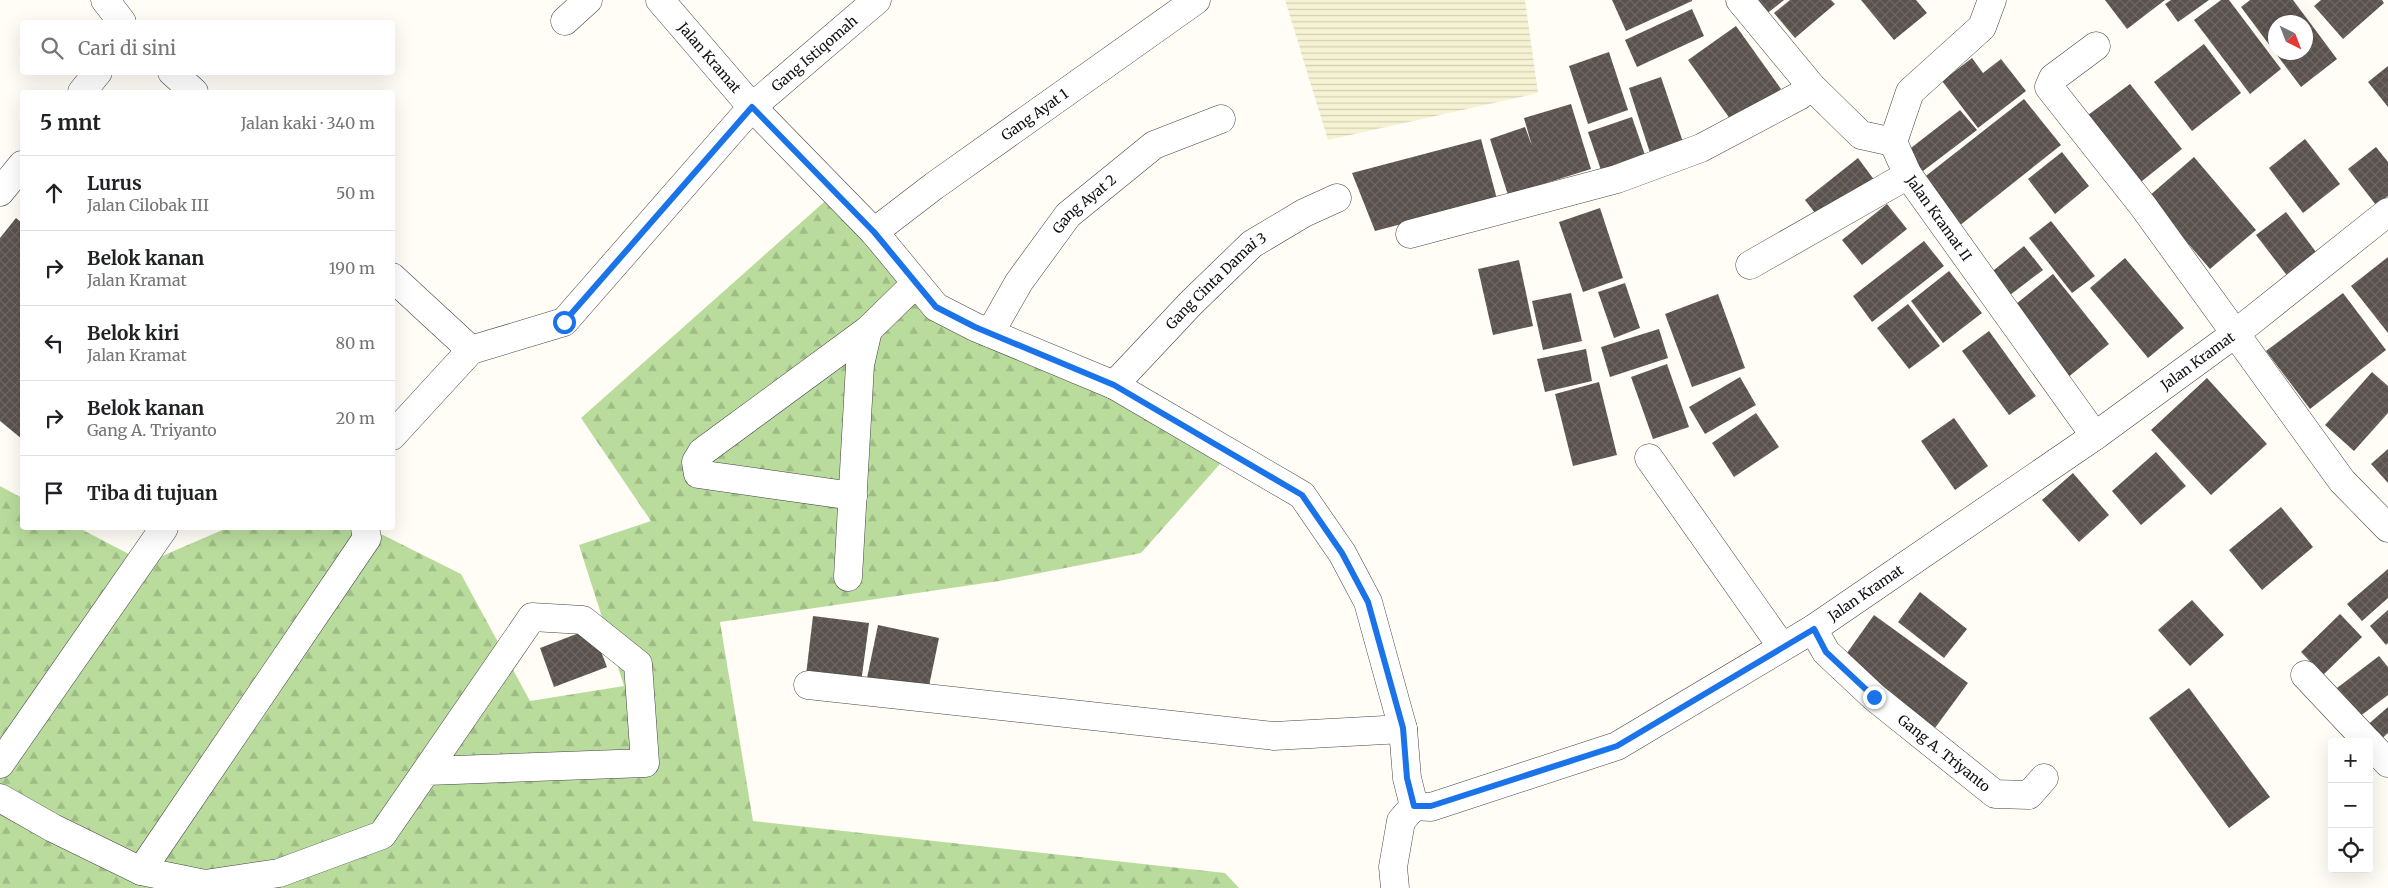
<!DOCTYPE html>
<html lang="id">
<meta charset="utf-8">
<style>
body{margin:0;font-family:Merriweather,serif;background:#f2f2f2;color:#202124}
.controls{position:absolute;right:15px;bottom:15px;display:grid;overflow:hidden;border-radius:5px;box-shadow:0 5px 20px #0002}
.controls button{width:45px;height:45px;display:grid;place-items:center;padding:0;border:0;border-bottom:1px solid #e0e0e0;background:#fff;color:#202124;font:25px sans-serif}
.compass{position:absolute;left:2268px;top:15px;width:45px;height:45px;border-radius:50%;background:#fff;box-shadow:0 5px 20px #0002;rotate:138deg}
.stop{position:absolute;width:15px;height:15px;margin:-11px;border:4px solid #1a73e8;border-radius:50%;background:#fff}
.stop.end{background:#1a73e8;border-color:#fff;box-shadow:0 1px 5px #0008}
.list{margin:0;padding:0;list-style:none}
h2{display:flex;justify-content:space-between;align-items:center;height:65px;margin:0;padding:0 20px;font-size:21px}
h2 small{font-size:16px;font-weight:400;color:#757577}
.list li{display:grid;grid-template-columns:32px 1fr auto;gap:15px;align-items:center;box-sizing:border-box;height:75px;padding:0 20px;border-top:1px solid #e0e0e0}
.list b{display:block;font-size:19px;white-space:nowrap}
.list p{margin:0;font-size:16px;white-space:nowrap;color:#757577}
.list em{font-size:16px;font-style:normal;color:#757577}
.icon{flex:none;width:28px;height:28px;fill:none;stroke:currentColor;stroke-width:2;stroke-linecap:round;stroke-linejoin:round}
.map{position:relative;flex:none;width:2388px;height:888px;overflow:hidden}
.search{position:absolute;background:#fff;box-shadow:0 5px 20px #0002;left:20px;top:20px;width:375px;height:55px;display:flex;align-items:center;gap:12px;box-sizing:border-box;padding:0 18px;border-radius:5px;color:#757577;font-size:19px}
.panel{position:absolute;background:#fff;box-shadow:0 5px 20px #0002;left:20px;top:90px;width:375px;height:440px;border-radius:5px}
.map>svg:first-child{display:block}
.farmland{fill:url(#farmland-rules)}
.forest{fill:url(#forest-firs)}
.building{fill:url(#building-cross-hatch);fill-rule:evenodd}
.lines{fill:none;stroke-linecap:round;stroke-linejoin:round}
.minor-casing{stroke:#444;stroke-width:29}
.minor{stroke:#fff;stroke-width:28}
.route{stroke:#1a73e8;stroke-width:6}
.labels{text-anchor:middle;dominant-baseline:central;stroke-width:5;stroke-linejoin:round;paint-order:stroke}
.street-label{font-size:14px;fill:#111;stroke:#fff}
</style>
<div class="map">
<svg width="2388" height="888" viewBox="0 0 2388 888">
<defs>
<pattern id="farmland-rules" width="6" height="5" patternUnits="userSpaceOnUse" patternTransform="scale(1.25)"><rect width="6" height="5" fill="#f6f3d4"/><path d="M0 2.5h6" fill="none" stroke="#d2cfb5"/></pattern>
<pattern id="forest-firs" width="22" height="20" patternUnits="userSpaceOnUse" patternTransform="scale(1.25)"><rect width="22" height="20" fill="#b9dc9c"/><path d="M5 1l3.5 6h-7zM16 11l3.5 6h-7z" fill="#9ebc85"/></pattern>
<pattern id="building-cross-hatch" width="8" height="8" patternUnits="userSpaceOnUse" patternTransform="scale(1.25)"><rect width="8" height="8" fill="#5a524d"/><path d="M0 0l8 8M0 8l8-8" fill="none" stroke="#6d6662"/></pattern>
</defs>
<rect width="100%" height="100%" fill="#fffdf5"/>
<path class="farmland" d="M1285,0H1525L1538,93L1328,140Z"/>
<path class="forest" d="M841,187L958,312L1235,447L1141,553L999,581L720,622L753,821L1225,873L1239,888H0V486L22,498V528H79L146,563L227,528H369L461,574L530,701L624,686L579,545L651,521L581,418Z"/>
<g class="building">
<path d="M1612,0H1692V1L1626,31Z"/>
<path d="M1752,0H1784L1765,15Z"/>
<path d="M1790,0H1831L1835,4L1795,38L1774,13Z"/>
<path d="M1861,0H1916L1927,13L1894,40Z"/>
<path d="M2105,0H2165L2127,29Z"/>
<path d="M2171,0H2209L2178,22L2165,4Z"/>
<path d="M2221,0H2229L2281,69L2250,94L2194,20Z"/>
<path d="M2250,0H2293L2337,59L2301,87L2241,7ZM2276,22H2306V52H2276Z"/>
<path d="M2321,0H2382L2384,3L2343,39L2314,6Z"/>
<path d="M1692,9L1704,36L1637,67L1625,40Z"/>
<path d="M1736,26L1781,89L1733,123L1688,60Z"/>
<path d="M2204,44L2241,93L2192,131L2154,82Z"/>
<path d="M1609,52L1628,110L1588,124L1569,66Z"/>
<path d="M1972,58L1983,73L2001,59L2026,91L1978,128L1942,81Z"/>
<path d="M2388,66V107L2368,82Z"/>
<path d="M1661,77L1684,145L1651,156L1629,88Z"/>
<path d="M2130,84L2182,149L2137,185L2084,118Z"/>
<path d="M2024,99L2061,145L1959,226L1922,179Z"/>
<path d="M1571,104L1591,169L1508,195L1490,139L1525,127L1532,146L1524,118Z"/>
<path d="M1960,110L1977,130L1923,171L1907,151Z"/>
<path d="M1632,117L1646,158L1602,173L1588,132Z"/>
<path d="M1481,139L1497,199L1375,231L1352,173Z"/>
<path d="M2305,139L2340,184L2303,213L2269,168Z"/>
<path d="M2376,147L2388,162V196L2376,205L2348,169Z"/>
<path d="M2062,152L2089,186L2055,214L2028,179Z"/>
<path d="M2194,157L2256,230L2210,269L2148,197Z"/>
<path d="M1858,158L1875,181L1822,222L1805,200Z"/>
<path d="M1887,204L1907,229L1862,265L1842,240Z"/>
<path d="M1600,208L1623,278L1583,292L1559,222Z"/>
<path d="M2286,212L2319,256L2289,278L2256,235Z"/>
<path d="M16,218L22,223V439L0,421V238Z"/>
<path d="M2051,221L2095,276L2072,293L2029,238Z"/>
<path d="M1924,241L1944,266L1872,322L1853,296Z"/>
<path d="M2024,246L2043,270L2002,301L1984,278Z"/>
<path d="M2388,257V333L2351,286Z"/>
<path d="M2125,258L2184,328L2148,358L2090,288Z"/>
<path d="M1519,260L1533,326L1493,335L1478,269Z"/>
<path d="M1949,271L1982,313L1943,343L1911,301Z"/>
<path d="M2053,274L2109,344L2067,378L2011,308Z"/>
<path d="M1625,283L1640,328L1614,338L1598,292Z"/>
<path d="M1571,293L1582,341L1543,350L1532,301Z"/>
<path d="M2343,293L2386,350L2310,409L2266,351Z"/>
<path d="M1718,294L1745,368L1692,387L1665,314Z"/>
<path d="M1908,304L1940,346L1909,369L1877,328Z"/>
<path d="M1659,329L1668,358L1610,377L1601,347Z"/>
<path d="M1989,331L2036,396L2009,415L1962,351Z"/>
<path d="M1586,349L1592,381L1545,392L1537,359Z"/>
<path d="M1667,364L1689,427L1653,439L1631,377Z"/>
<path d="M2372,372L2388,386V413L2354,451L2325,425Z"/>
<path d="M1740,377L1756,405L1705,434L1689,407Z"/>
<path d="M2207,378L2267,444L2211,495L2151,430Z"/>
<path d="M1599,382L1617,455L1573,466L1555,394Z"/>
<path d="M1756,413L1779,447L1734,477L1712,443Z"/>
<path d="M1954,418L1988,466L1955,490L1921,441Z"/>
<path d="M2388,449V483L2371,464Z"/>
<path d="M2156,452L2186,486L2141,525L2112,491Z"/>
<path d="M2073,473L2109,515L2079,542L2042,500Z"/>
<path d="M2281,507L2313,547L2262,590L2229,550Z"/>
<path d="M2388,569V598L2362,621L2347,604Z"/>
<path d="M1920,592L1967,629L1944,658L1898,622Z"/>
<path d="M2192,600L2224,635L2190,666L2158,630Z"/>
<path d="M2388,610V643L2386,645L2370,626Z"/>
<path d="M2340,614L2362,637L2323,675L2301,652Z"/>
<path d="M1874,615L1968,683L1935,728L1842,660Z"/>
<path d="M813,616L869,623L861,683L806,675Z"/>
<path d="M878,625L939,638L928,691L867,678Z"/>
<path d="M592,628L607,667L554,687L540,648Z"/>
<path d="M2379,656L2388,667V695L2359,717L2337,688Z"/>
<path d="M2189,688L2270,797L2229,828L2149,718Z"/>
<path d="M2388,707V733L2377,743L2364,728Z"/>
</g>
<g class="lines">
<g class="minor-casing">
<g id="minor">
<path d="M105,0L122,22"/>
<path id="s1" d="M660,0L752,107L874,232L936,307L975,327L1114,385L1302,495L1342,553L1368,602L1403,729L1407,778L1414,806L1431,807L1617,746L1813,629L2095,436L2236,333L2388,212"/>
<path d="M1740,0L1811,86"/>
<path id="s2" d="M1992,0L1982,27L1910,92L1893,142L1908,175L2095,436"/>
<path d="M565,21L588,0"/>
<path d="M2096,46L2053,78L2049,87L2143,206L2342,481L2388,528"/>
<path d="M172,72L194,92"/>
<path d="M82,92L98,72"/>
<path d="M0,192L22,165"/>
<path id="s3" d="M874,232L934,186L1196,0"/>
<path d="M1410,234L1617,179L1701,148L1799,96L1811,86L1861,135L1893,142"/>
<path d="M1750,265L1908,175"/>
<path d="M392,277L471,350"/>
<path id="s4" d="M990,333L1019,282L1068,215L1154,145L1221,119"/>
<path id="s5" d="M471,350L564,322L752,107L877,0"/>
<path id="s6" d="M1114,385L1191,303L1252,244L1304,213L1337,198"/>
<path d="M392,436L471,350"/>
<path d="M1649,458L1782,647"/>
<path d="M853,496L698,474L696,462L702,452L868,330"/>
<path d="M848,577L860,365L868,330L915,284"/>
<path id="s7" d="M1813,629L1826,652L1874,697L1995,794L2029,795L2044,778"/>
<path d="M2305,675L2368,742"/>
<path d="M808,685L1274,736L1403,729"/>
<path d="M2369,743L2388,763"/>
<path d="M0,764L164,528"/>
<path d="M0,798L53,828L141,871L205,884L279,873L382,835L532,617L583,620L638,664L645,763L427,771"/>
<path d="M141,871L367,538L365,528"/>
<path d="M1395,888L1393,867L1401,821L1414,806"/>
</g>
</g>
<use href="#minor" class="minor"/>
</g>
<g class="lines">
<path class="route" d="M564,322L752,107L874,232L936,307L975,327L1114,385L1302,495L1342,553L1368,602L1403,728L1407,778L1414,806H1431L1617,746L1814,629L1826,652L1874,697"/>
</g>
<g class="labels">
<g class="street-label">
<text stroke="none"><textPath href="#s5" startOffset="465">Gang Istiqomah</textPath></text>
<text stroke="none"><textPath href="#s1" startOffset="76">Jalan Kramat</textPath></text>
<text stroke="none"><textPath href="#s3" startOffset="199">Gang Ayat 1</textPath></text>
<text stroke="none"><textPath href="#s4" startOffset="161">Gang Ayat 2</textPath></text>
<text stroke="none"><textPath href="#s2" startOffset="268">Jalan Kramat II</textPath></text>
<text stroke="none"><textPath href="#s6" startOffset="146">Gang Cinta Damai 3</textPath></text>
<text stroke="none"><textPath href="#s1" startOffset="2071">Jalan Kramat</textPath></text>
<text stroke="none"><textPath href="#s1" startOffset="1666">Jalan Kramat</textPath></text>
<text stroke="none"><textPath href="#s7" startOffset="182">Gang A. Triyanto</textPath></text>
</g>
</g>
</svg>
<div class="controls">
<button>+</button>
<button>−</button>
<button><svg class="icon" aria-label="locate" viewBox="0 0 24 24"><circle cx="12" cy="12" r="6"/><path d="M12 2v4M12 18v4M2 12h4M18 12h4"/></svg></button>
</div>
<svg class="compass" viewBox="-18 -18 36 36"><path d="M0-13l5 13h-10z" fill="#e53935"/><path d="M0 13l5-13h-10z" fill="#757577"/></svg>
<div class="stop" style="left:564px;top:322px"></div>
<div class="stop end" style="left:1874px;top:697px"></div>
<div class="search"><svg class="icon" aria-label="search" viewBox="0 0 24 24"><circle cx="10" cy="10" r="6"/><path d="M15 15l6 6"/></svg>Cari di sini</div>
<section class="panel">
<h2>5 mnt<small>Jalan kaki · 340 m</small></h2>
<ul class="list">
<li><svg class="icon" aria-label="ahead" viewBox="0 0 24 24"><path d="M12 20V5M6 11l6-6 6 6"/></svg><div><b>Lurus</b><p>Jalan Cilobak III</p></div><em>50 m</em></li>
<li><svg class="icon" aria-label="right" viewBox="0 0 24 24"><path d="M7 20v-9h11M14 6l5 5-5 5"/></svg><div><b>Belok kanan</b><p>Jalan Kramat</p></div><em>190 m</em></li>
<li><svg class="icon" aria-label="left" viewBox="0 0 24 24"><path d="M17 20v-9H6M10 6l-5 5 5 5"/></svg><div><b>Belok kiri</b><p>Jalan Kramat</p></div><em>80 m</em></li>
<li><svg class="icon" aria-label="right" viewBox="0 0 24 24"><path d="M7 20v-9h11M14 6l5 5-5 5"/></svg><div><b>Belok kanan</b><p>Gang A. Triyanto</p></div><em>20 m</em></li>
<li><svg class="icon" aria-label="arrive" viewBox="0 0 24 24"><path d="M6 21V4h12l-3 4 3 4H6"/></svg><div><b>Tiba di tujuan</b></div></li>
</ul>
</section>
</div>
